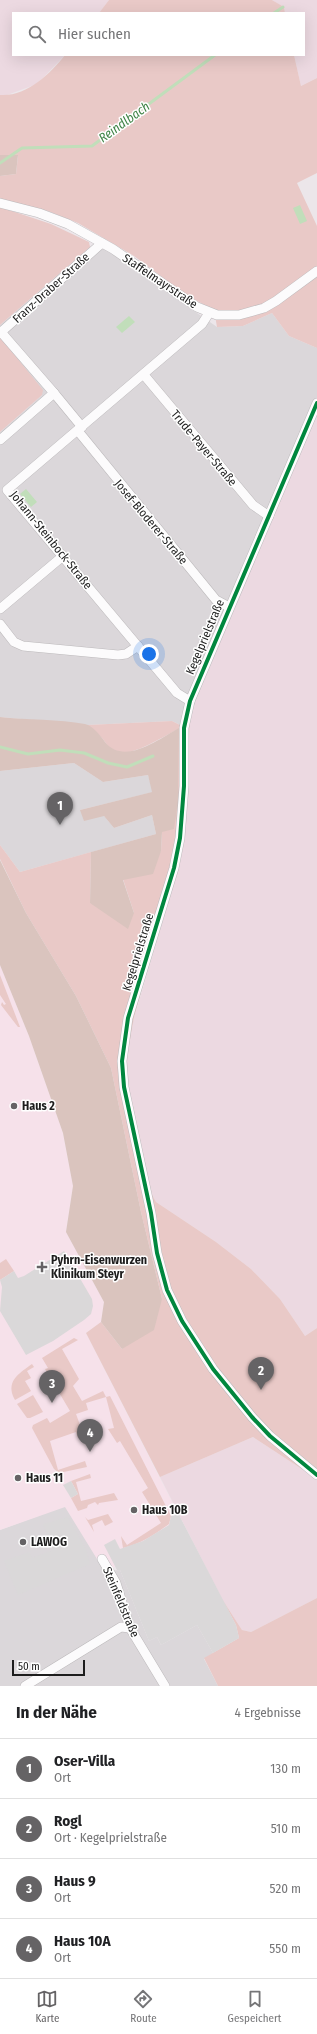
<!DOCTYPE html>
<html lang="de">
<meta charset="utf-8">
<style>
body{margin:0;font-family:"Fira Sans Condensed",sans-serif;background:#f2f2f2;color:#202124}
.scale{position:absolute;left:12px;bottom:10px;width:73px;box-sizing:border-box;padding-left:4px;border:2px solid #1d1d1d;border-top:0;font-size:11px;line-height:14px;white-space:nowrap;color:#1d1d1d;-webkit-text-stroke:3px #fff;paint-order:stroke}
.you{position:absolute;left:149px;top:654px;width:14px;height:14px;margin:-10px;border:3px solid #fff;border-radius:50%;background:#1a73e8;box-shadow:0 0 0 6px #1a73e833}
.badge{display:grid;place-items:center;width:26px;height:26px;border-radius:50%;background:#656365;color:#fff;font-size:13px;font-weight:700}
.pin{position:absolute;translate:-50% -33px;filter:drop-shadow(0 1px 2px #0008)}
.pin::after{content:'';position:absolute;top:21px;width:14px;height:12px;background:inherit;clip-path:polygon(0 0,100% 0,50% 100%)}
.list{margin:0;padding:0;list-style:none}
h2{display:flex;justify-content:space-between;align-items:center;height:52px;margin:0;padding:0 16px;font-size:17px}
h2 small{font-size:13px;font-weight:400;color:#757577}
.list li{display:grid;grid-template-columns:26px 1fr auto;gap:12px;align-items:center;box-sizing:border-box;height:60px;padding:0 16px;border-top:1px solid #e0e0e0}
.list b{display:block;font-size:15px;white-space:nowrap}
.list p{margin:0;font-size:13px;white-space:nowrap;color:#757577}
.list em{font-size:13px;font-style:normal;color:#757577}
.icon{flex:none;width:22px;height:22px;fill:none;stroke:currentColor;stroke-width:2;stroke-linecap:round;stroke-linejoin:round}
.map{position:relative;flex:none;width:317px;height:1686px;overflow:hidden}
.search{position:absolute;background:#fff;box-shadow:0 4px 16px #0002;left:12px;right:12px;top:12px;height:44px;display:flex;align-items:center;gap:10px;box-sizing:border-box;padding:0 14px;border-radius:0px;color:#757577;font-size:15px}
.sheet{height:292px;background:#fff}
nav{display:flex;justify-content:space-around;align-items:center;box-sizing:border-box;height:56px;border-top:1px solid #e0e0e0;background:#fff;font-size:11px;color:#757577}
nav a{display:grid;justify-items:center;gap:2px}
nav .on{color:#656365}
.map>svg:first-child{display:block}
.residential{fill:#dbd7da}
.education{fill:#f6e1ea}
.farmland{fill:#ecd9e1}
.grass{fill:#e9c9c7}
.forest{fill:#dac4be}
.parking{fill:#dad8d9}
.water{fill:#c1deba}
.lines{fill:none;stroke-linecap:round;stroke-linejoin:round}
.stream{stroke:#c1deba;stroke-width:3}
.minor-casing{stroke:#bcb9bb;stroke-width:10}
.minor{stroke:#fcfbfc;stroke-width:9}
.cycleway-casing{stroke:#fff;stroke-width:6}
.cycleway{stroke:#00873e;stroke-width:4}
.poi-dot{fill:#656365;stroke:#fff;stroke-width:1.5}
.labels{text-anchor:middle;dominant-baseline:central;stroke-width:3;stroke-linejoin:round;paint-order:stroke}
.street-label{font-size:12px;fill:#1d1d1d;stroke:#fff}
.poi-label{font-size:12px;font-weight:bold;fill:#1d1d1d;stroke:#fff;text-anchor:start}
.water-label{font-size:13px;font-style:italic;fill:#3f8346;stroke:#fff}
</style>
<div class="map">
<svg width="317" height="1686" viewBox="0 0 317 1686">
<rect width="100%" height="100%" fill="#ece6ea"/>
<g class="residential">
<path d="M90,247L104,248L217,327L243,326L272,313L289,336L317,348V414L209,666L190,720L182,726L172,721L87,725L0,717V432L42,395L0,337V325Z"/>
<path d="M74,763L103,782L148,775L153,792L80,810L104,816L114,828L152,815L156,834L20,872L0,845V771Z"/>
<path d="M65,1506L105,1571L120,1570L149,1641L157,1637L161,1645L197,1625L213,1653L204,1659L218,1686H0V1530Z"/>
</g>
<path class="education" d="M0,965L29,1036L63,1133L73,1186L66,1232L104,1302L101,1322L86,1333L187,1531L136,1555L105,1572L65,1507L0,1530Z"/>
<g class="farmland">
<path d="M0,0H109L99,13H13V55H65L37,84L7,95H0Z"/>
<path d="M272,0H317V78L301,86L294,55H304V13H285L284,7Z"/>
<path d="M317,414V1328L305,1336L280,1299L251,1269L216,1242L156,1202L150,1191L126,1083V1061L134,1018L171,893L183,841L190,720L197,697Z"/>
<path d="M253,1437L317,1479V1598L251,1632L242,1630L222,1599L160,1477Z"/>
</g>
<g class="grass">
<path d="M109,0H272L284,7L285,13H99Z"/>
<path d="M65,55H294L301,86L317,78V173L297,183L317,226V348L289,336L272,313L243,326L217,327L214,310L186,295L134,256L78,223L48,211L0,199V176L16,174L18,156L0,155V95C26,97 50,74 65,55Z"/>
<path d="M0,207L51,224L89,242L90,247L0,325Z"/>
<path d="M0,337L43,390L42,395L0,432Z"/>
<path d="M190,720L183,841L178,869L143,985L134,1018L126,1061V1083L150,1191L156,1202L216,1242L251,1269L280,1299L305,1336L317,1328V1479L253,1437L160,1477L86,1333L101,1322L122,1349L162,1299L141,1212L111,1068L76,996L26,913L0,859V845L20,872L91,852L90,903L134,913L123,879L161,851L162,832L178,729C164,736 130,759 114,751C107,747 105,740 99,735C96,731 91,728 87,725L172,721L182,726Z"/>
<path d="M0,975L20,1027H18L1,1005L2,1002L4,1005L6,1004L0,995Z"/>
<path d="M6,1259L14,1271L0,1280V1263Z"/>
<path d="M74,1338L78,1340L62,1349L79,1379L73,1386L82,1401L103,1391L106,1397L110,1396L171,1516L169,1524C155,1534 141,1544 123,1548L121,1536L127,1545L161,1523L142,1492L148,1488L120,1441L117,1443L108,1429L114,1428L106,1397L86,1403L88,1410L76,1414L84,1436L78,1438L76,1432L50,1441L58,1470L85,1461L87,1467L59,1473L54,1469L32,1428L33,1425L47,1418L50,1423L70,1411L45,1369L48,1368L42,1358Z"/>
<path d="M32,1364L34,1367L27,1371L31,1378L25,1381L31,1391L15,1400C5,1382 18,1374 32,1364Z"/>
<path d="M33,1395L43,1412L30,1418H27L17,1404Z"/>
<path d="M90,1474L91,1478L76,1482L81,1501L114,1493L118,1500L99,1503L98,1505L95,1502L88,1505L87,1508L78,1511L71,1498L78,1494L71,1481Z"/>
<path d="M108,1514L113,1522L105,1526L102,1520L92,1525L94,1532L85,1517L88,1520Z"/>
<path d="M317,1598V1686H218L204,1658L239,1638L236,1625L222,1599L242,1630L251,1632Z"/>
</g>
<g class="forest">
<path d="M0,155H18L16,174L0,176Z"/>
<path d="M0,717C27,720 59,719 85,724C93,726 101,736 105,742C124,766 159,739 179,728L178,802L174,829L162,832L161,851L153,874L123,880L134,913L128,929L90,903L91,852L156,834L152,815L114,828L104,816L84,821L80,810L152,792L148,775L103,782L74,763L0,771Z"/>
<path d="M0,860L26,913L76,996L111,1068L141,1212L162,1299L154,1330L122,1349L101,1322L104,1302L66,1232L73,1186L63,1133L29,1036L0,965Z"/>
</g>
<g class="parking">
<path d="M64,1251L92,1299L93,1306L91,1314L84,1320L53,1341L26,1355L0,1311L2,1287L0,1280L14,1271L18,1278L24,1276Z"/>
<path d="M71,1481L78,1494L71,1498L63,1485Z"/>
<path d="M178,1513L236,1625L239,1638L213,1653L197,1625L161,1645L157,1637L149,1641L120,1570H117L104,1545L115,1539L120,1549L143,1541L169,1525L171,1516Z"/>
<path d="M68,1517L86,1549L90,1564L18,1595L4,1561L29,1552L32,1558L53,1550L43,1524Z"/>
</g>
<g class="water">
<path d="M300,205L307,221L300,224L293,208Z"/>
<path d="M129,316L135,322L122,333L116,327Z"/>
<path d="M26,489L37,502L31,507L20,494Z"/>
</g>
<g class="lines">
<g class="stream">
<path d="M274,13L283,7"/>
<path d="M0,163L22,148L92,146L215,55"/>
<path d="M0,747L28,754L60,750L84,753L108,763L127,767L153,756"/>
</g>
<g class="minor-casing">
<g id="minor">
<path d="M0,203L39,213L68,224L113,249L197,307L217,315H239L264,308L276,301L317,271"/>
<path d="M0,333L102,243"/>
<path d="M144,375L253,505L269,516"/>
<path d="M54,393L82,427"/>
<path d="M317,403L190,701L184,728V786L180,838L174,868L128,1018L122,1061L124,1087L151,1213L157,1253L167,1290L182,1321L213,1369L252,1417L270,1436L317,1475"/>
<path d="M78,431L216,600L229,607"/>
<path d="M0,440L54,393L1,332"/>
<path d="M0,609L63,556"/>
<path d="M0,624L14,642L23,646L118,655L126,654L138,646"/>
<path d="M190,701L177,693L7,490L202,324L209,313"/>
<path d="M102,1559L116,1583L130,1628L165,1686"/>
<path d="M25,1686L121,1627L130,1628"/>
</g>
</g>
<use href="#minor" class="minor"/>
<g class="cycleway-casing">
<path id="cycleway" d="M317,403L190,701L184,728V786L180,838L174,868L128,1018L122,1061L124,1087L151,1213L157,1253L167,1290L182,1321L213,1369L252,1417L270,1436L317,1475"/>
</g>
<use href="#cycleway" class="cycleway"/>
</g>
<g class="poi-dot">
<circle cx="14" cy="1106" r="4"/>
<path d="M40 1261h4v4h4v4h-4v4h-4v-4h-4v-4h4z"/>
<circle cx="18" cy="1478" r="4"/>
<circle cx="134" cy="1510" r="4"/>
<circle cx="23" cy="1542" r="4"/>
</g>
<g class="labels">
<g class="street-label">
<text transform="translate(160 281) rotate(34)">Staffelmayrstraße</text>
<text transform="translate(51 288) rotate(-42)">Franz-Draber-Straße</text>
<text transform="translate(204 448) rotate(50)">Trude-Payer-Straße</text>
<text transform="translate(151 522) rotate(50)">Josef-Bloderer-Straße</text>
<text transform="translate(51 540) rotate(51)">Johann-Steinbock-Straße</text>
<text transform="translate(205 637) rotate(-67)">Kegelprielstraße</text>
<text transform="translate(138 952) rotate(-73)">Kegelprielstraße</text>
<text transform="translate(121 1602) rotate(67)">Steinfeldstraße</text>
</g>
<g class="poi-label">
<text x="22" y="1106">Haus 2</text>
<text x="51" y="1260">Pyhrn-Eisenwurzen<tspan x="51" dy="14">Klinikum Steyr</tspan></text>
<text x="26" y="1478">Haus 11</text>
<text x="142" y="1510">Haus 10B</text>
<text x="31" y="1542">LAWOG</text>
</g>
<g class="water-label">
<text transform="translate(124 122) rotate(-36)">Reindlbach</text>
</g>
</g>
</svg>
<div class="scale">50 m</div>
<div class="you"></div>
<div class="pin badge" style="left:60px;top:825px">1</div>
<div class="pin badge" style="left:261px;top:1390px">2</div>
<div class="pin badge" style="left:52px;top:1403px">3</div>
<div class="pin badge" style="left:90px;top:1452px">4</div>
<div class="search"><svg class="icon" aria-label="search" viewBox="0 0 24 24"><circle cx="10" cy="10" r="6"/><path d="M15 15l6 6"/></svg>Hier suchen</div>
</div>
<section class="sheet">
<h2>In der Nähe<small>4 Ergebnisse</small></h2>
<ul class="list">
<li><span class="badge">1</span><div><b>Oser-Villa</b><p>Ort</p></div><em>130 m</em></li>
<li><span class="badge">2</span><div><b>Rogl</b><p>Ort · Kegelprielstraße</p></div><em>510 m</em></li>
<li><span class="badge">3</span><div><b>Haus 9</b><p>Ort</p></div><em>520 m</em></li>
<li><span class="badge">4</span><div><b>Haus 10A</b><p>Ort</p></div><em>550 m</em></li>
</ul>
</section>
<nav>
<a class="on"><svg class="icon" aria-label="map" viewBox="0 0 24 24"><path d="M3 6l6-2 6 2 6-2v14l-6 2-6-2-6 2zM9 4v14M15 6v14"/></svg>Karte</a>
<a><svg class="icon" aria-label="directions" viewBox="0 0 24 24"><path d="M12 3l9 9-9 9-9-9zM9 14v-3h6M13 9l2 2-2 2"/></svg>Route</a>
<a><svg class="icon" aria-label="saved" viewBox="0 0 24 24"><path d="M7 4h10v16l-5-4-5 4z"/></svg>Gespeichert</a>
</nav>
